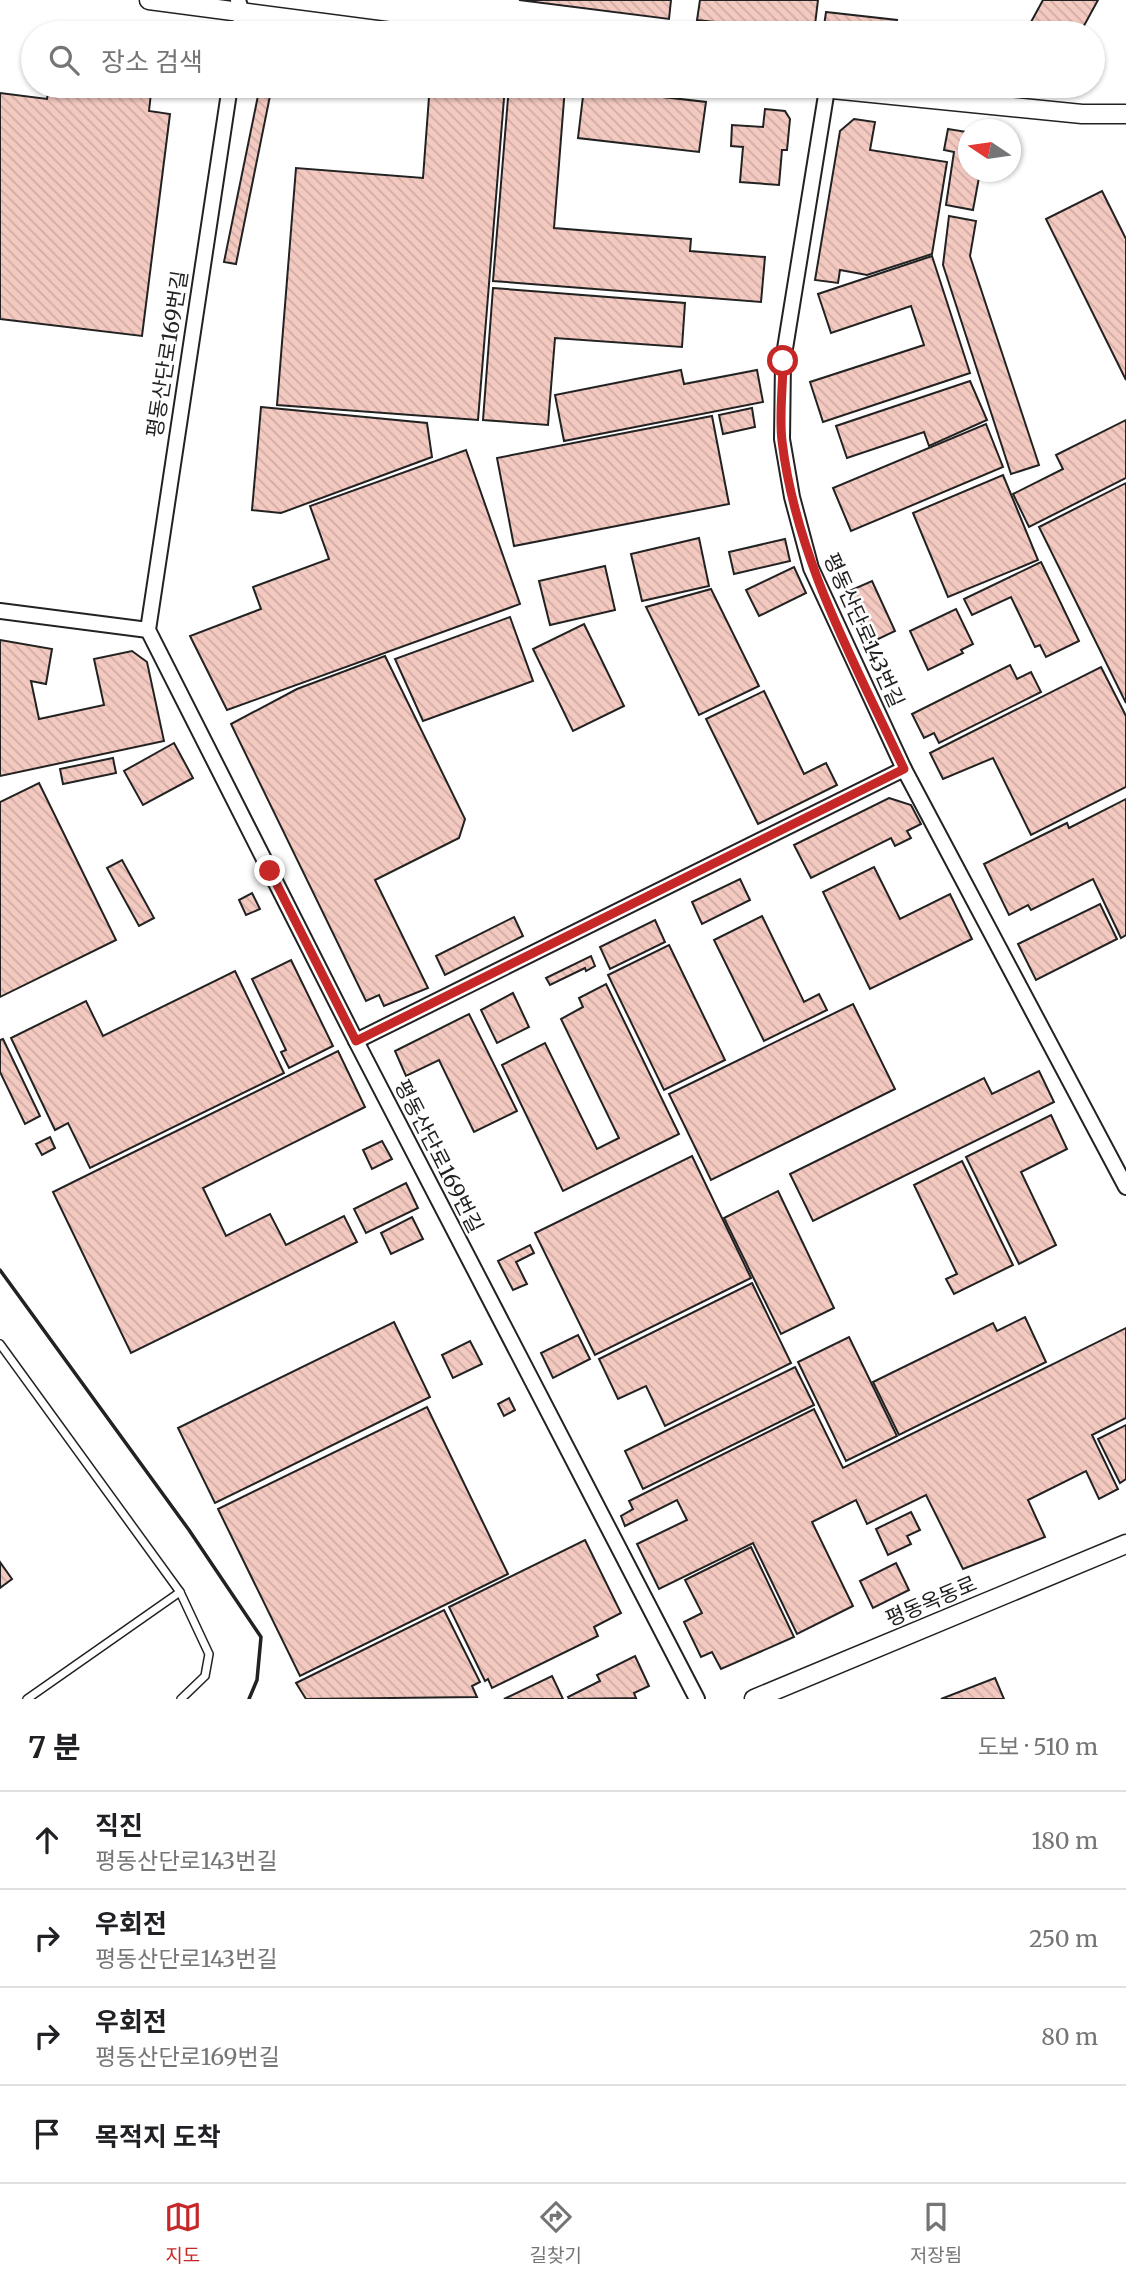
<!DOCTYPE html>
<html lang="ko">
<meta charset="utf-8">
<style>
body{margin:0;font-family:Merriweather,"Noto Sans KR",serif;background:#f2f2f2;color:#202124}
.compass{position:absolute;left:958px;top:119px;width:63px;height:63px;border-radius:50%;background:#fff;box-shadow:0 2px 5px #0004;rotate:283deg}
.stop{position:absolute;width:21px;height:21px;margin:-16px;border:5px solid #c62828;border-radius:50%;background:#fff}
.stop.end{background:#c62828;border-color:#fff;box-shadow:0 2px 7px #0008}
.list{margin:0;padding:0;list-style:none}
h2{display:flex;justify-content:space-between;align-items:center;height:91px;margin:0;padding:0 28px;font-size:30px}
h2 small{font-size:23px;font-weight:400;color:#757577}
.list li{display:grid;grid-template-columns:46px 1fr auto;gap:21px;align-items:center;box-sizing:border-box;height:98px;padding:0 28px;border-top:2px solid #e0e0e0}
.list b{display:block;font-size:26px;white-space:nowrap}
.list p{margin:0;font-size:23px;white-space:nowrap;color:#757577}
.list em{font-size:23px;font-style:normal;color:#757577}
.icon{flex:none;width:38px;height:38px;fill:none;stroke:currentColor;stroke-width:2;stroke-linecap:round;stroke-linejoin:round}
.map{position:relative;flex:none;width:1126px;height:1699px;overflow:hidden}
.search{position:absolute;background:#fff;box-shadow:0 2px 5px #0004;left:21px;right:21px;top:21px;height:77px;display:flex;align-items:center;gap:18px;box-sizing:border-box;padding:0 24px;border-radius:38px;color:#757577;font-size:26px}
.sheet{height:483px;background:#fff}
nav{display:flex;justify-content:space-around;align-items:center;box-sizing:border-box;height:98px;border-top:2px solid #e0e0e0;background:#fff;font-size:19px;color:#757577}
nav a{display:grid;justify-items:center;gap:4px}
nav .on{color:#c62828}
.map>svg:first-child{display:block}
.building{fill:url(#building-back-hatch);stroke:#222;stroke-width:2}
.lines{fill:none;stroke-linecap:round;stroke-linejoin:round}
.service-casing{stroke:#222;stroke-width:10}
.minor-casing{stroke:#222;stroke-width:18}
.tertiary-casing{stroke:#222;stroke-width:21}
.service{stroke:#fff;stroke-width:7}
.minor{stroke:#fff;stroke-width:14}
.tertiary{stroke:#fff;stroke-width:18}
.wall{stroke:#222;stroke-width:3.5}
.route{stroke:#c62828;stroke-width:9}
.labels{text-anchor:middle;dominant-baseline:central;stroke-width:5;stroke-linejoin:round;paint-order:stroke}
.street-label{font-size:21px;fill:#222;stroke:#fff}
</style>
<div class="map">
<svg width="1126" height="1699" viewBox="0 0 1126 1699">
<defs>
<pattern id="building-back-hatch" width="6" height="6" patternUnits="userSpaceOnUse" patternTransform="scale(1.75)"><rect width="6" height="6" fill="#f3c9c0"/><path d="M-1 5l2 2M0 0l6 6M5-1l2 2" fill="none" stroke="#d0aca5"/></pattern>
</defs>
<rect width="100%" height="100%" fill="#fff"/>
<g class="building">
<path d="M519,0H671L669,19Z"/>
<path d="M700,0H818L814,33L697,20Z"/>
<path d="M1043,0H1098L1080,33H1025Z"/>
<path d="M826,12L897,20L896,33H823Z"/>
<path d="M49,86H92L151,93L149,111L170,114L142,336L0,319V93L47,99Z"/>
<path d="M260,86H272L236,264L224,262Z"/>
<path d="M402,86H505L478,420L277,405L296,168L423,178L429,97L401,95Z"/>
<path d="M509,86L565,87L554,228L691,239L690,251L765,257L761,302L493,281Z"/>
<path d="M584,88L706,102L699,152L578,138Z"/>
<path d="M765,109L785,111L790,119L787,150H782L779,185L740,182L743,147L731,146L732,125L763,127Z"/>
<path d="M854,119L875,122L870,150L947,162L932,254L867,275L840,270L838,283L815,280L840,131Z"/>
<path d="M948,129L967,132L968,172H980L973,210L946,205L954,152L944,150Z"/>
<path d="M1102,191L1126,239V380L1046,219Z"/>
<path d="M949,216L976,221L970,256L1039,465L1011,474L943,265Z"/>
<path d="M932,256L970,373L823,422L810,382L924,345L911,306L831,333L818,294Z"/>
<path d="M493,288L685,303L682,347L555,338L548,425L483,420Z"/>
<path d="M681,370L684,384L757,370L763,402L564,441L555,395Z"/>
<path d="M970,381L987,420L929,446L924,432L847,458L836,426Z"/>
<path d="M261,407L427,423L432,457L281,513L252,510Z"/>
<path d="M752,408L755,427L723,434L719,415Z"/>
<path d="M712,416L729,504L514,546L497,458Z"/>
<path d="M1126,420V478L1029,527L1013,494L1063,469L1056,455Z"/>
<path d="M986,424L1003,467L851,531L833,488Z"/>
<path d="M466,450L520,604L227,710L190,636L261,609L253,587L329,559L310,506Z"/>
<path d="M1003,475L1038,560L948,597L913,513Z"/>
<path d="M1126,483V703L1039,527Z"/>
<path d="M699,538L709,586L642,601L631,554Z"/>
<path d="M785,539L790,561L734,574L729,552Z"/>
<path d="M1041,562L1079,641L1046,657L1040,645L1035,647L1011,597L972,615L964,599Z"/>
<path d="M605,566L615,610L550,625L539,581Z"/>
<path d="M794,567L806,593L759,616L746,590Z"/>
<path d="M872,581L895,631L870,643L847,592Z"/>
<path d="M711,589L759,686L699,715L646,607Z"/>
<path d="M956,609L973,644L961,650L963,653L928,670L910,631Z"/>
<path d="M510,617L533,681L423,721L395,659Z"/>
<path d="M584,624L624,706L573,731L533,649Z"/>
<path d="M0,640L52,649L46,684L31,681L39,719L104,705L94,659L132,651L147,662L164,741L0,776Z"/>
<path d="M385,656L465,819L459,838L375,880L428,988L384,1006L379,995L366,1001L231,724L297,689Z"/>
<path d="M1010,665L1017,679L1031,672L1041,692L939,743L934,733L924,738L912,714Z"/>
<path d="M1101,667L1126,716V787L1031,835L993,758L943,779L930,753Z"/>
<path d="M764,691L804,774L826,763L837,785L758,824L706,719Z"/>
<path d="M174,743L193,778L143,805L124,771Z"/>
<path d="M113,758L116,773L63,784L60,769Z"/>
<path d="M39,783L116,940L0,997V802Z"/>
<path d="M889,798L911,805L921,824L907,831L911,838L895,846L891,838L811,878L794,845Z"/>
<path d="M1126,799V935L1121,938L1093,879L1031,910L1028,905L1009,915L984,864L1067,823L1069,828Z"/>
<path d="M122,860L154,918L139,926L107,868Z"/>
<path d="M874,867L900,919L950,894L972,939L870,989L823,892Z"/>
<path d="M740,879L750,900L702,924L692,902Z"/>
<path d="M252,893L260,909L246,915L239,900Z"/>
<path d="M1100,904L1117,939L1036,980L1018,944Z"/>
<path d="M762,916L804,1002L819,994L827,1010L764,1041L714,940Z"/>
<path d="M514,917L523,936L445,975L436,956Z"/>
<path d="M655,920L665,942L610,969L600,947Z"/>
<path d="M669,945L725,1060L664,1090L608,975Z"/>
<path d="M591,956L595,966L586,971L585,968L550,985L546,978Z"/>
<path d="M291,960L333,1046L289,1068L281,1052L286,1050L252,979Z"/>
<path d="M235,971L284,1073L90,1168L68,1123L55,1130L11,1038L86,1001L103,1036Z"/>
<path d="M606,984L679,1134L563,1191L502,1065L545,1043L597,1149L619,1138L561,1019L583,1007L579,998Z"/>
<path d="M513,993L529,1027L497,1043L481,1010Z"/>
<path d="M853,1004L895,1089L711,1180L669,1094Z"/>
<path d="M469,1014L517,1111L474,1132L439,1060L406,1076L395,1051Z"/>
<path d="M3,1039L40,1116L25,1124L0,1072V1040Z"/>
<path d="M338,1051L365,1107L203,1188L226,1236L270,1214L286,1245L344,1216L357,1242L131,1353L53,1192Z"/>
<path d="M1039,1071L1054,1102L813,1221L790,1174L984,1078L992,1094Z"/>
<path d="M1051,1115L1067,1149L1021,1172L1056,1245L1019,1264L966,1157Z"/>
<path d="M50,1137L55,1148L42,1155L36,1144Z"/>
<path d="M382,1141L392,1159L372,1169L363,1150Z"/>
<path d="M692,1156L751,1278L595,1355L535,1233Z"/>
<path d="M962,1161L1013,1265L954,1294L946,1279L957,1274L914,1185Z"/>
<path d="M406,1183L418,1208L366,1233L354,1209Z"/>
<path d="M778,1191L834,1308L781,1334L724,1218Z"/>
<path d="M412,1217L423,1239L391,1254L381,1233Z"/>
<path d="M530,1245L534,1253L516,1262L527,1284L513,1290L498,1261Z"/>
<path d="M752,1283L791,1363L665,1426L646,1386L618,1399L599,1359Z"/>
<path d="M1025,1317L1046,1362L899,1435L873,1382L993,1323L997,1331Z"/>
<path d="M394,1322L430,1397L215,1503L178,1428Z"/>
<path d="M1126,1328V1418L1092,1435L1118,1489L1099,1499L1086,1471L1028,1500L1045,1537L963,1569L926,1495L867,1524L856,1500L812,1522L853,1606L797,1634L753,1543L659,1589L637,1544L687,1520L677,1500L625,1526L621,1516L633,1509L629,1501L814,1409L843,1468Z"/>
<path d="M578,1335L590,1359L553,1378L541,1353Z"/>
<path d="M849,1337L897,1436L846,1461L798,1362Z"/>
<path d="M470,1341L482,1364L453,1378L442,1355Z"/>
<path d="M795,1367L814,1405L643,1489L625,1451Z"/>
<path d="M509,1398L515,1410L504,1416L498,1404Z"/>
<path d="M427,1407L508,1574L300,1676L218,1509Z"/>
<path d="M1126,1425V1479L1120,1483L1098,1439Z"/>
<path d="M911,1512L920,1530L907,1536L911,1544L888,1555L876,1529Z"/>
<path d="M585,1540L621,1613L594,1627L598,1636L492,1688L488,1679L485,1681L449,1607Z"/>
<path d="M751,1547L794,1637L721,1669L712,1652L701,1657L684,1622L702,1613L685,1580Z"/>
<path d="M0,1562L12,1579L0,1588Z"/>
<path d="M896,1563L909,1590L873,1608L860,1581Z"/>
<path d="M444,1610L480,1682L472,1686L477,1697L306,1699L296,1683Z"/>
<path d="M635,1656L649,1686L634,1693L636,1698L569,1699L568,1697L600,1681L597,1675Z"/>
<path d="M552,1676L563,1699H504Z"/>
<path d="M995,1678L1004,1699H941Z"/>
</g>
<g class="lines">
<g class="service-casing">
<g id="service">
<path d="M0,1344L180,1592L209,1654L205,1676L181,1699"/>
<path d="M27,1699L180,1592"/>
</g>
</g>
<g class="minor-casing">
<g id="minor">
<path d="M238,0L242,13L239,33"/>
<path d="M230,86L148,630L356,1041L697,1699"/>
<path d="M827,89L783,361L782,439L792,497L811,568L904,769L1126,1187"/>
<path d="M0,611L148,630"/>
<path d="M356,1041L904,769"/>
</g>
</g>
<g class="tertiary-casing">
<g id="tertiary">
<path d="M149,0L400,33"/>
<path d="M802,86L1082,114H1126"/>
<path d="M754,1699L1126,1544"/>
</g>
</g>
<use href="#service" class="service"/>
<use href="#minor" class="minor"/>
<use href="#tertiary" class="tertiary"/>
<path class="wall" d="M0,1270L189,1530L261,1637L257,1680L249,1699"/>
</g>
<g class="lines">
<path class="route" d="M270,871L356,1041L904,769C855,663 796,559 782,441C779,415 783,387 783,361"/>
</g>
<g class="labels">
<g class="street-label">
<text transform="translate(167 354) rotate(-81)">평동산단로169번길</text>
<text transform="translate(864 630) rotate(66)">평동산단로143번길</text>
<text transform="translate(439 1156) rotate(63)">평동산단로169번길</text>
<text transform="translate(931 1601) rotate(-23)">평동옥동로</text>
</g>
</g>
</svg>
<svg class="compass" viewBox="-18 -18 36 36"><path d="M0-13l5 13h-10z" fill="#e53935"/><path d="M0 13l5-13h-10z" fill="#757577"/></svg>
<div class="stop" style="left:783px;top:361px"></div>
<div class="stop end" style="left:270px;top:871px"></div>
<div class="search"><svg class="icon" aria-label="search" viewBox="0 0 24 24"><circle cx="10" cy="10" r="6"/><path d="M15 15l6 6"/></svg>장소 검색</div>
</div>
<section class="sheet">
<h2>7 분<small>도보 · 510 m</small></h2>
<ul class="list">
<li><svg class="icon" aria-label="ahead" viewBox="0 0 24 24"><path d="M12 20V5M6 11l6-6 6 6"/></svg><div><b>직진</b><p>평동산단로143번길</p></div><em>180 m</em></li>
<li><svg class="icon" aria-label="right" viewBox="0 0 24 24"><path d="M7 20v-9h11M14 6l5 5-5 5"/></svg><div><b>우회전</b><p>평동산단로143번길</p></div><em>250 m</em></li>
<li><svg class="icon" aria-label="right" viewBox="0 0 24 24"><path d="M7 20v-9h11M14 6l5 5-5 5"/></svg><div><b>우회전</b><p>평동산단로169번길</p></div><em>80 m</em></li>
<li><svg class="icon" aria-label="arrive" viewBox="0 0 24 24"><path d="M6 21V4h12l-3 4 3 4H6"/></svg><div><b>목적지 도착</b></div></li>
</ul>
</section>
<nav>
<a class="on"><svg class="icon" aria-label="map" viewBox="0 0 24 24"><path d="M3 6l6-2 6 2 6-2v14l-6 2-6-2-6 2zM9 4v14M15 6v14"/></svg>지도</a>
<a><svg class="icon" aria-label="directions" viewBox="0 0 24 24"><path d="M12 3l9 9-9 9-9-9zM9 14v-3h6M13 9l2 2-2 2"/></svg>길찾기</a>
<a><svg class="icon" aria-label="saved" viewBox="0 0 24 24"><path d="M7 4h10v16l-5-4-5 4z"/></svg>저장됨</a>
</nav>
